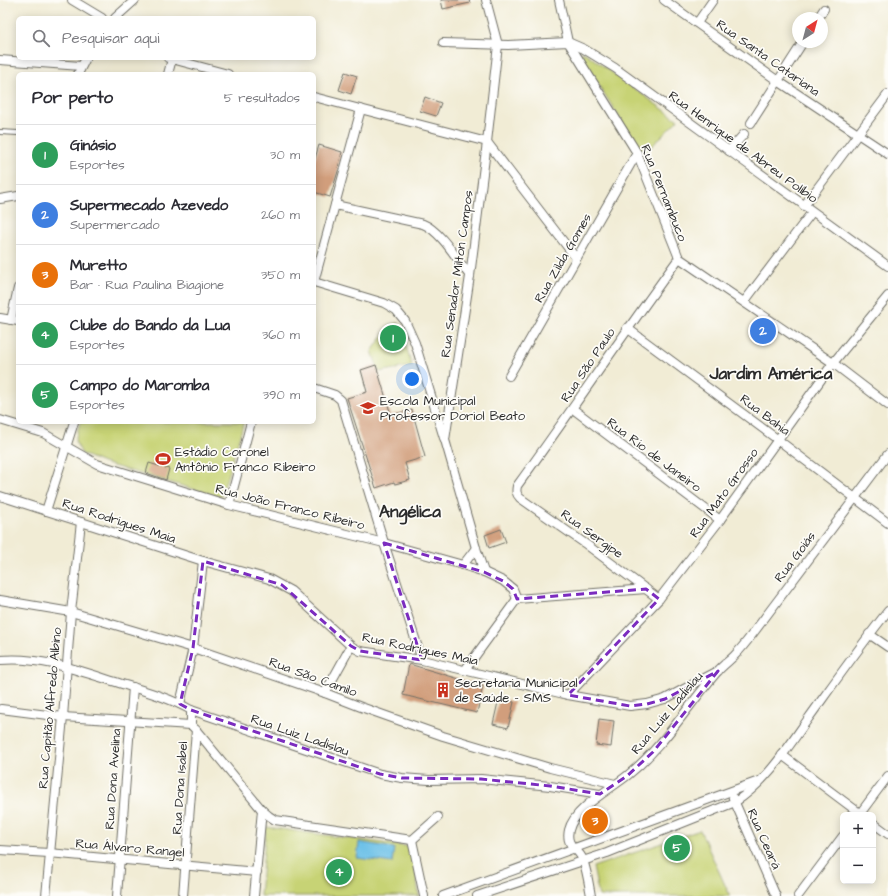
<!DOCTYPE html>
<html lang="pt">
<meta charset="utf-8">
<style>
body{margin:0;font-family:"Architects Daughter",sans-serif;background:#f2f2f3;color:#2b2b33}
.controls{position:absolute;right:12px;bottom:12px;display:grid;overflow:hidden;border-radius:6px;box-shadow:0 2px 10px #0003}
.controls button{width:36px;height:36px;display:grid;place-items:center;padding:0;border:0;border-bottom:1px solid #e1e1e2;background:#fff;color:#2b2b33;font:20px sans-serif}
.compass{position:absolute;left:792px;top:12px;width:36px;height:36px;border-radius:50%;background:#fff;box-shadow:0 2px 10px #0003;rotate:36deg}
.you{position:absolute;left:412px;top:379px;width:14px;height:14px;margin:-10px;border:3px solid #fff;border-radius:50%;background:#1a73e8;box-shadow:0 0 0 6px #1a73e833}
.badge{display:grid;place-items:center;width:26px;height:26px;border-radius:50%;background:#2563eb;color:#fff;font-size:13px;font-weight:700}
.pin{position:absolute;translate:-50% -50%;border:2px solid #fff;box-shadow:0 1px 4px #0006}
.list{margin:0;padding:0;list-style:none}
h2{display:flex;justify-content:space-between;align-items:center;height:52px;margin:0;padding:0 16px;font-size:17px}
h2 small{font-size:13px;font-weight:400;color:#7c7c81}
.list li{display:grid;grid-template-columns:26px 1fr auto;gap:12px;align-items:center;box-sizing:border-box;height:60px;padding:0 16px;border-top:1px solid #e1e1e2}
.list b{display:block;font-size:15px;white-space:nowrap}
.list p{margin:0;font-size:13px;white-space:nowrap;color:#7c7c81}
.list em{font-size:13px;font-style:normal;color:#7c7c81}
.icon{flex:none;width:22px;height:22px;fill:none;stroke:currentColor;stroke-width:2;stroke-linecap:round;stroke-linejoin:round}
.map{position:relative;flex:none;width:888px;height:896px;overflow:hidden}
.search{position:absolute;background:#fff;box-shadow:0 2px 10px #0003;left:16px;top:16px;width:300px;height:44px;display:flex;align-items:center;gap:10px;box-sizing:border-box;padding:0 14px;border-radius:6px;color:#7c7c81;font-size:15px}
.panel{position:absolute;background:#fff;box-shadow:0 2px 10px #0003;left:16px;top:72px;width:300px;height:352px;border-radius:6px}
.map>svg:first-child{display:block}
.green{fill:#c7d375;stroke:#797f50}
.water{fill:#6ac0e7;stroke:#4a7689}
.building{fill:#d19e7b}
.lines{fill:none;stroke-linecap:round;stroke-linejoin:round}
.lane-casing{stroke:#706f66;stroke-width:6}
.street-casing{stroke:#706f66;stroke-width:10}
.lane{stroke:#fff;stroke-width:4}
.street{stroke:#fff;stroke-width:8}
.marked{fill:none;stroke:#7b2cbf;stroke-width:3;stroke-dasharray:8 5;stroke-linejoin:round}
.labels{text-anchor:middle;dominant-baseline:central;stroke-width:3.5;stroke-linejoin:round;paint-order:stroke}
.street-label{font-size:13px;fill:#2b2b2b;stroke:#fdfcf7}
.poi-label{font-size:13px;fill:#2b2b2b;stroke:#fdfcf7;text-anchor:start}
.district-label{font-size:17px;font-weight:bold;fill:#2b2b2b;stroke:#fdfcf7}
</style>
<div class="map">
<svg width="888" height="896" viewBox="0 0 888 896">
<rect width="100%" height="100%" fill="#fdfcf7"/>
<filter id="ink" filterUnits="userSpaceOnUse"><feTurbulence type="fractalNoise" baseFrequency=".025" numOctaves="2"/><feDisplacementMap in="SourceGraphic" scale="8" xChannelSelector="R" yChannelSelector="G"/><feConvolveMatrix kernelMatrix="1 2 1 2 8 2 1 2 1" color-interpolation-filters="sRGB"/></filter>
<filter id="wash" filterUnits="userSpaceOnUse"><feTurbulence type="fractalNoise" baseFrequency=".012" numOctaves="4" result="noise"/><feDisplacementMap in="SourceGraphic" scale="16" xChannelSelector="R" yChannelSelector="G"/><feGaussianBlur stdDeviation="0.9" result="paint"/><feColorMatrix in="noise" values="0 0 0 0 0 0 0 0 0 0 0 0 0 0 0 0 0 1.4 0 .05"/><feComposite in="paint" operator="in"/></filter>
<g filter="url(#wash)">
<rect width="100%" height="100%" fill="#f1ecd5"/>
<g class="green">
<path d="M581,53H585L678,120L643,155L581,57Z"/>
<path d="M399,323L412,366L379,372L372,351L391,325Z"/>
<path d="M80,422H244L221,497L103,463L82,454L75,441Z"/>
<path d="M266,827L412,847L419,896H260Z"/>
<path d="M700,830L730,896H599L593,867Z"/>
</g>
<path class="water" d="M359,842L394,848L392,863L357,858Z"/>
<g id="blocks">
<g class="building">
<path d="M441,0H469L470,3L443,9Z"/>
<path d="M345,72L357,76L351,94L339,90Z"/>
<path d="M425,97L441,103L436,116L420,111Z"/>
<path d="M319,145L342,152L338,168H339L330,197L314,192V162Z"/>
<path d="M376,365L391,415L412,410L425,457L405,463L410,480L395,484L394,482L376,488L347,398L367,392L361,370Z"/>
<path d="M149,463L169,469L166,480L146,473Z"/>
<path d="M501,529L506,542L489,548L485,535Z"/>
<path d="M409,664L483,686L477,713L403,695Z"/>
<path d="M499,698L514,702L508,728L493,724Z"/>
<path d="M599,719L614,721L611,747L596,745Z"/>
</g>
</g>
</g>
<g filter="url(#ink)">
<use href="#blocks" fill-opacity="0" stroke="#706f66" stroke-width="1"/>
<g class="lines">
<g class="lane-casing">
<path id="lane" d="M0,132L18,133"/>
</g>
<g class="street-casing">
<g id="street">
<path d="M72,0L102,18"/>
<path d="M559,0L568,42L637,153L679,258L833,363L888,405"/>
<path d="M664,0L778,81L888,154"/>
<path d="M115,18L135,0"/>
<path d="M818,18L824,9"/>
<path d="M697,23L713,0"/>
<path d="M443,43L508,45L568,42L584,49L615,68L888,266"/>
<path d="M168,58L228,74"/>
<path d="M0,60L81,66"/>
<path d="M78,74L86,58"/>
<path d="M168,74L172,59"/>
<path d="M314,97L487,142L576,258"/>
<path d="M361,109L314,282L384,303L396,310L405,321L415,343L444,438"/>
<path d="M751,123L803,42"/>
<path d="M729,151L744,134"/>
<path d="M0,199L18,196"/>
<path d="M335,205L423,224C441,231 458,261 470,276"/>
<path d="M804,206L888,94"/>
<path d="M744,302L812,212"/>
<path d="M0,318L18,321"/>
<path d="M11,320L18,288"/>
<path d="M627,328L777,439L888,523"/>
<path d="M509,376L637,153"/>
<path d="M314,388L335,395L341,400L384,543L422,660"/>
<path d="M573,409L720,520"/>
<path d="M0,420L43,433L97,464L229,505L384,543L463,565L484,572L503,581L513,589L517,599L646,589"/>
<path d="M0,496L203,561L269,579L291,591L351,646L360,651L422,660L568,695L630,706L647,704L665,699L718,671"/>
<path d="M229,505L251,422"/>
<path d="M46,511L74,422"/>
<path d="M463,565L476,548"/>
<path d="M484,572L476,548L445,440L470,276L487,142L498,45L486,0"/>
<path d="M659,599L587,545L520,498C516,494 516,491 517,486C572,410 624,333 679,258"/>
<path d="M0,600L71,612L193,648L325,693L361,707L443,736L550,768L615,784"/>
<path d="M869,634L888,647"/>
<path d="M0,660C42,656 83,672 122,684C145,691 170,698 191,710L380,774L402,778L429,780L481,779L550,786L600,794"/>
<path d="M465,670L517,599"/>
<path d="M325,693L351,646"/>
<path d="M568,695L659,599L720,520L833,363L888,296"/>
<path d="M180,704L193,648L203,561"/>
<path d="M1,709L63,717L191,725"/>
<path d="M191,710V725L196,730L262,810L269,816L275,820L412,840L438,817"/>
<path d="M782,755L862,815"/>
<path d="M733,798L776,896"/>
<path d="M859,815L888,776"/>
<path d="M873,823L888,834"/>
<path d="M412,840L424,896"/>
<path d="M0,850L49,853L257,872"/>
<path d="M46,896L63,717L71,612L81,522"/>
<path d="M117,896L133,687"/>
<path d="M183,896L196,730"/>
<path d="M254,896L262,810"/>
<path d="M443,896L759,781"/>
<path d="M477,896L607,853L735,802C766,782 787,749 808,719C834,683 860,646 888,611"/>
<path d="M591,896C589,885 587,871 583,860C578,847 565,847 569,830C574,808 611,789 628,775C663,747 687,707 717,672C722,666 729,661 734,656C742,648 748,640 754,632L888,454"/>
<path d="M798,896L843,836"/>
</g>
</g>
<use href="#lane" class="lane"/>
<use href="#street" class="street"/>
</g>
</g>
<path class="marked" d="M384,543L484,572L503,581L513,589L517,599L646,589L659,599L568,695L630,706L647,704L665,699L718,671L653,752L627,776L600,794L550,786L481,779L402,778L380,774L191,710L180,704L193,648L203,561L282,585L351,646L360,651L422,660Z"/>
<defs>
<g id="school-bare" transform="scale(1.2)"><path d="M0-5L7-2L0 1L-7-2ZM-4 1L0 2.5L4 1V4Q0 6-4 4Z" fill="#c8321e" stroke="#fdfcf7" stroke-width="2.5" paint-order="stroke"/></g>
<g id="stadium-bare" transform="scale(1.2)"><path d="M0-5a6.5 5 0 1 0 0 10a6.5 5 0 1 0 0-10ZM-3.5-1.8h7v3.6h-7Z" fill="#c8321e" stroke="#fdfcf7" stroke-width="2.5" paint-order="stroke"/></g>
<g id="building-bare" transform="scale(1.2)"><path d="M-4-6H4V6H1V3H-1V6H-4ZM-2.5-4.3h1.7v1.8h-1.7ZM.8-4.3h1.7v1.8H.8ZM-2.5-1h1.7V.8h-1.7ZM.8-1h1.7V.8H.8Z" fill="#c8321e" stroke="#fdfcf7" stroke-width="2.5" paint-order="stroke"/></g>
</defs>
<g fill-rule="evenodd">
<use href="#school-bare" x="368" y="408"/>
<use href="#stadium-bare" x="163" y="459"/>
<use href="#building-bare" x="443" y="690"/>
</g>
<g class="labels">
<g class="street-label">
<text transform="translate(768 58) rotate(35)">Rua Santa Catariana</text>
<text transform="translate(743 147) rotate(36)">Rua Henrique de Abreu Políbio</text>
<text transform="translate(664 193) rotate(68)">Rua Pernambuco</text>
<text transform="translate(563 258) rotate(-60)">Rua Zilda Gomes</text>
<text transform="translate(457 274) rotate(-82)">Rua Senador Milton Campos</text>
<text transform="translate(588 365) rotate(-56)">Rua São Paulo</text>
<text transform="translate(765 415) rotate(37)">Rua Bahia</text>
<text transform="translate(654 455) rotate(37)">Rua Rio de Janeiro</text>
<text transform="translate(724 493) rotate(-54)">Rua Mato Grosso</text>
<text transform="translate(290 507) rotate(14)">Rua João Franco Ribeiro</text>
<text transform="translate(119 521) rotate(18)">Rua Rodrigues Maia</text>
<text transform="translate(592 534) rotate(36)">Rua Sergipe</text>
<text transform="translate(795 557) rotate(-53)">Rua Goiás</text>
<text transform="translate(420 649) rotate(12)">Rua Rodrigues Maia</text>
<text transform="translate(313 677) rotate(20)">Rua São Camilo</text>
<text transform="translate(50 708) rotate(-85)">Rua Capitão Alfredo Albino</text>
<text transform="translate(667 713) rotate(-50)">Rua Luiz Ladislau</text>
<text transform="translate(300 735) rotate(19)">Rua Luiz Ladislau</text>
<text transform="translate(113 779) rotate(-86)">Rua Dona Avelina</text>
<text transform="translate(180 788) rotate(-86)">Rua Dona Isabel</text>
<text transform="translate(764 839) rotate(66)">Rua Ceará</text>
<text transform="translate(130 848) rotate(5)">Rua Álvaro Rangel</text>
</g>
<g class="poi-label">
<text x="380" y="401">Escola Municipal<tspan x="380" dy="15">Professor Doriol Beato</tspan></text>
<text x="175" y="452">Estádio Coronel<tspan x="175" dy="15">Antônio Franco Ribeiro</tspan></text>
<text x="455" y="683">Secretaria Municipal<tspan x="455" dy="15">de Saúde - SMS</tspan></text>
</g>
<g class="district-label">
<text x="771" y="374">Jardim América</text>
<text x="410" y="512">Angélica</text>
</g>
</g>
</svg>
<div class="controls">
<button>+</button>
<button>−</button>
</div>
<svg class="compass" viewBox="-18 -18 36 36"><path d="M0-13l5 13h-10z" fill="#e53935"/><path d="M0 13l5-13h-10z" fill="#7c7c81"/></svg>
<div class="you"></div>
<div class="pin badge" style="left:393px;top:338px;background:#2e9e5b">1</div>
<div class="pin badge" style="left:763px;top:331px;background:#3f7fe0">2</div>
<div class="pin badge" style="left:595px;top:821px;background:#e8710a">3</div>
<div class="pin badge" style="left:339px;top:872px;background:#2e9e5b">4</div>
<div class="pin badge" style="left:677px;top:848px;background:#2e9e5b">5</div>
<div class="search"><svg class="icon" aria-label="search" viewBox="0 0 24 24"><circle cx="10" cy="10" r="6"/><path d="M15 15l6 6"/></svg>Pesquisar aqui</div>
<section class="panel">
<h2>Por perto<small>5 resultados</small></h2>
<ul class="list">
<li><span class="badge" style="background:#2e9e5b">1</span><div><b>Ginásio</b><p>Esportes</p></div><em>30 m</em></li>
<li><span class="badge" style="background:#3f7fe0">2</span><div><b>Supermecado Azevedo</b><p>Supermercado</p></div><em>260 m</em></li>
<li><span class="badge" style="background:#e8710a">3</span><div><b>Muretto</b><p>Bar · Rua Paulina Biagione</p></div><em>350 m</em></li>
<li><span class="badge" style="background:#2e9e5b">4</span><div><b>Clube do Bando da Lua</b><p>Esportes</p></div><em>360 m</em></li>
<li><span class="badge" style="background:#2e9e5b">5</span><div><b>Campo do Maromba</b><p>Esportes</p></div><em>390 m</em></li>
</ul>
</section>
</div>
